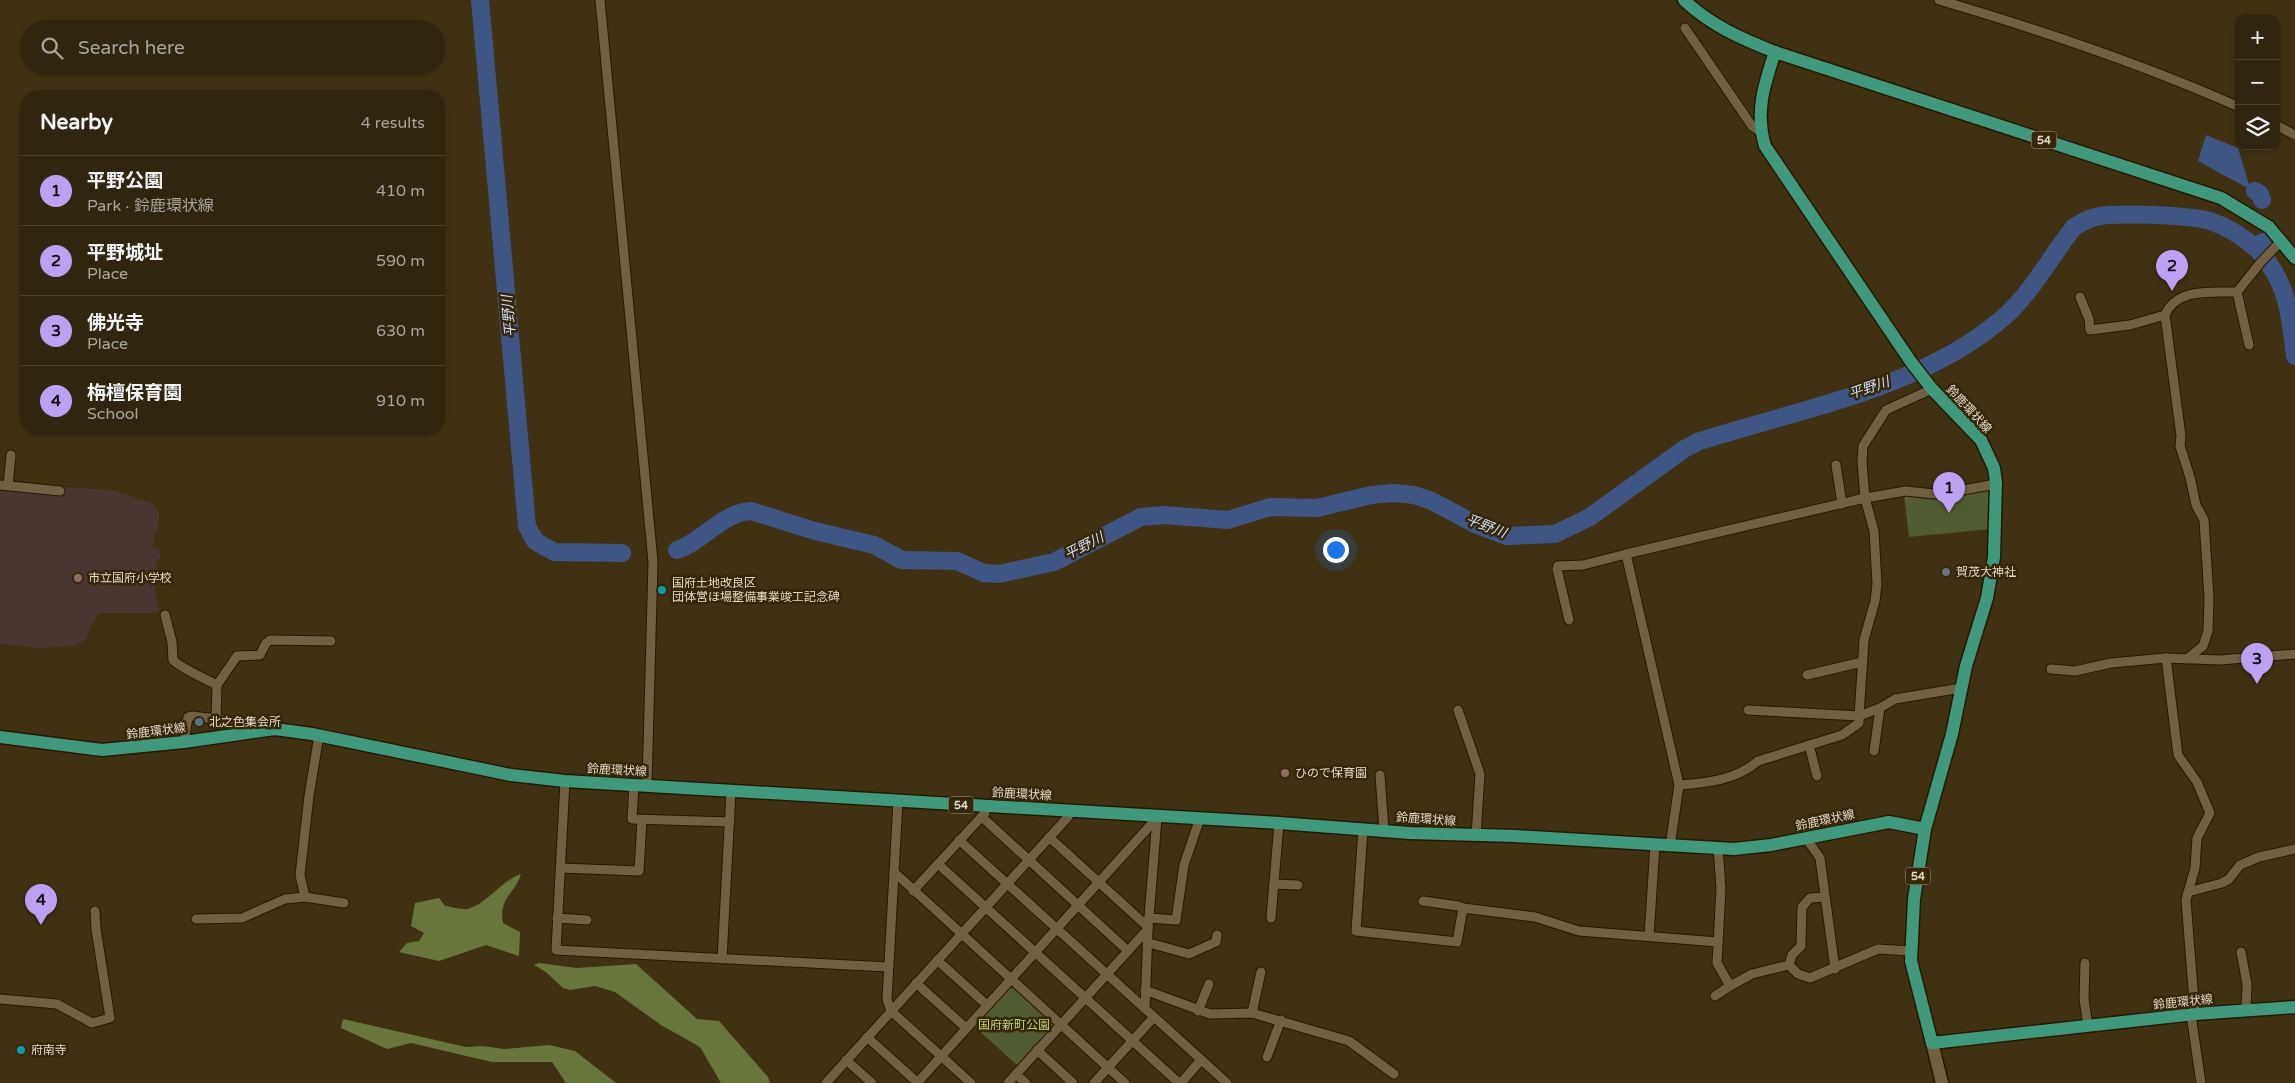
<!DOCTYPE html>
<meta charset="utf-8">
<style>
body{margin:0;font-family:"Varela Round","Noto Sans JP",sans-serif;background:#3c311c;color:#f1f3f6}
.controls{position:absolute;right:15px;top:15px;display:grid;overflow:hidden;border-radius:10px;box-shadow:0 1px 4px #0004}
.controls button{width:45px;height:45px;display:grid;place-items:center;padding:0;border:0;border-bottom:1px solid #4b422e;background:#30250e;color:#f1f3f6;font:25px sans-serif}
.you{position:absolute;left:1335px;top:549px;width:18px;height:18px;margin:-12px;border:4px solid #fff;border-radius:50%;background:#1a73e8;box-shadow:0 0 0 8px #1a73e833}
.badge{display:grid;place-items:center;width:32px;height:32px;border-radius:50%;background:#bca0f2;color:#111;font-size:16px;font-weight:700}
.pin{position:absolute;translate:-50% -41px;filter:drop-shadow(0 1px 2px #0008)}
.pin::after{content:'';position:absolute;top:26px;width:18px;height:15px;background:inherit;clip-path:polygon(0 0,100% 0,50% 100%)}
.list{margin:0;padding:0;list-style:none}
h2{display:flex;justify-content:space-between;align-items:center;height:65px;margin:0;padding:0 20px;font-size:21px}
h2 small{font-size:16px;font-weight:400;color:#a8a59e}
.list li{display:grid;grid-template-columns:32px 1fr auto;gap:15px;align-items:center;box-sizing:border-box;height:70px;padding:0 20px;border-top:1px solid #4b422e}
.list b{display:block;font-size:19px;white-space:nowrap}
.list p{margin:0;font-size:16px;white-space:nowrap;color:#a8a59e}
.list em{font-size:16px;font-style:normal;color:#a8a59e}
.icon{flex:none;width:28px;height:28px;fill:none;stroke:currentColor;stroke-width:2;stroke-linecap:round;stroke-linejoin:round}
.map{position:relative;flex:none;width:2295px;height:1083px;overflow:hidden}
.search{position:absolute;background:#30250e;box-shadow:0 1px 4px #0004;left:20px;top:20px;width:425px;height:55px;display:flex;align-items:center;gap:12px;box-sizing:border-box;padding:0 18px;border-radius:28px;color:#a8a59e;font-size:19px}
.panel{position:absolute;background:#30250e;box-shadow:0 1px 4px #0004;left:20px;top:90px;width:425px;height:345px;border-radius:20px}
.map>svg:first-child{display:block}
.education{fill:#4a3630}
.green{fill:#525c31}
.forest{fill:#68763c}
.water{fill:#3f5685}
.lines{fill:none;stroke-linecap:round;stroke-linejoin:round}
.river{stroke:#3f5685;stroke-width:18}
.street-casing{stroke:#271900;stroke-width:11}
.secondary-casing{stroke:#271900;stroke-width:15}
.primary-casing{stroke:#271900;stroke-width:15}
.street{stroke:#716042;stroke-width:9}
.secondary{stroke:#716042;stroke-width:12}
.primary{stroke:#40997d;stroke-width:12}
.worship-dot{fill:#6b7280;stroke:#362708;stroke-width:2}
.education-dot{fill:#8d6e63;stroke:#362708;stroke-width:2}
.culture-dot{fill:#0f9aa8;stroke:#362708;stroke-width:2}
.service-dot{fill:#5c6f8a;stroke:#362708;stroke-width:2}
.labels{text-anchor:middle;dominant-baseline:central;stroke-width:5;stroke-linejoin:round;paint-order:stroke}
.shield{fill:#362708;stroke:#aea48e;stroke-width:1}
.shield-label{font-size:11px;font-weight:bold;fill:#e2d9c8}
.street-label{font-size:12px;fill:#e2d9c8;stroke:#362708}
.poi-label{font-size:12px;fill:#e2d9c8;stroke:#362708;text-anchor:start}
.park-label{font-size:12px;fill:#bed37d;stroke:#362708}
.water-label{font-size:14px;font-style:italic;fill:#cddcfb;stroke:#362708}
</style>
<div class="map">
<svg width="2295" height="1083" viewBox="0 0 2295 1083">
<rect width="100%" height="100%" fill="#403113"/>
<path class="education" d="M61,487L114,490L153,504L159,512L158,531L154,534L153,547L162,552L156,564L155,592L159,611L152,613H99L91,626L86,640L74,646L40,648L0,644V489Z"/>
<g class="green">
<path d="M1993,487L1991,529L1909,537L1904,495Z"/>
<path d="M1014,988L1054,1025L1053,1030L1018,1066L975,1027L1009,989Z"/>
</g>
<g class="forest">
<path d="M521,874C515,894 498,898 503,923L520,932L519,956L486,945L439,961L399,952L407,943L419,941L424,933L411,926L415,903L439,898L445,906C452,907 462,910 468,909C487,904 501,881 521,874Z"/>
<path d="M539,963L577,968L636,964L697,1019L719,1021L768,1077L770,1083H721L700,1047L661,1025L615,992L595,986L570,990L563,988L546,972L534,965Z"/>
<path d="M343,1019L466,1047L482,1046L504,1049L549,1045L575,1051L616,1083H566L552,1062H492L411,1043L387,1049L341,1028Z"/>
</g>
<path class="water" d="M2206,135L2238,148L2249,185L2255,192L2198,161Z"/>
<g class="lines">
<g class="river">
<path d="M480,0L527,526L535,541L554,552L622,553"/>
<path d="M2255,191L2260,194L2262,200"/>
<path d="M2263,242L2259,251C2288,283 2290,315 2295,356"/>
<path d="M677,550C704,541 721,513 751,511L815,531L874,545L902,560L957,561L984,573L999,574L1054,562L1141,517L1164,515L1228,520L1270,507L1317,508L1371,495L1393,493L1414,495L1432,501L1475,524L1507,536L1555,534L1590,517L1684,449L1700,441C1800,409 1923,388 2004,317C2033,291 2051,256 2074,227C2081,223 2087,219 2095,217C2114,212 2190,215 2210,221C2228,227 2245,238 2259,251"/>
</g>
<g class="street-casing">
<g id="street">
<path d="M600,0L653,562L647,785"/>
<path d="M1939,0C2041,30 2142,64 2239,107"/>
<path d="M1685,28L1752,126L1761,132"/>
<path d="M2276,125L2295,135"/>
<path d="M2237,292L2249,345"/>
<path d="M2080,297L2089,319L2090,330L2130,325L2165,315"/>
<path d="M1836,465L1842,504"/>
<path d="M0,485L60,491"/>
<path d="M8,486L11,455"/>
<path d="M165,615L172,642L173,660C182,669 204,678 217,685L216,718"/>
<path d="M1569,620L1557,569L1558,566L1583,565L1626,554"/>
<path d="M2166,658L2178,755L2197,782L2210,813L2197,838L2195,868L2186,900L2195,1014"/>
<path d="M2187,659L2203,646L2208,631L2209,598L2204,520L2196,505L2190,477L2180,446L2181,436L2165,315C2177,287 2212,293 2237,292L2261,262L2282,240"/>
<path d="M2051,669L2075,671L2111,663L2166,658L2220,660L2295,654"/>
<path d="M1807,675L1862,662"/>
<path d="M217,685L237,656L260,655L266,643L270,640L331,641"/>
<path d="M1458,710L1480,774L1476,836"/>
<path d="M1748,710L1859,716L1864,640L1875,601L1877,584L1874,531L1865,498L1862,462L1863,446L1886,410L1932,389"/>
<path d="M184,742L188,717L192,716L258,724L271,728"/>
<path d="M1809,745L1817,776"/>
<path d="M1874,751L1880,708"/>
<path d="M1380,775L1384,830"/>
<path d="M565,781L556,950L888,967"/>
<path d="M634,785L632,819L730,822"/>
<path d="M1679,785C1707,783 1736,780 1758,761L1842,735L1859,723V716L1880,708L1895,699L1961,688"/>
<path d="M898,801L887,999L891,1011L971,1083"/>
<path d="M982,817L1128,951"/>
<path d="M1363,829L1356,931L1457,942L1463,908L1535,917L1579,931L1718,942"/>
<path d="M1049,837L1148,927"/>
<path d="M1806,838L1820,858L1835,969"/>
<path d="M959,840L1227,1083"/>
<path d="M1670,846L1679,785L1626,554L1865,498L1906,491L1934,494L1947,493L1996,484"/>
<path d="M1718,848L1721,888L1717,963L1730,986L1752,974L1789,965L1798,974L1810,978L1878,949L1911,951"/>
<path d="M938,864L1179,1083"/>
<path d="M561,868L639,871L642,820"/>
<path d="M894,872L1125,1083"/>
<path d="M1274,884L1298,885"/>
<path d="M913,891L985,813"/>
<path d="M2188,892L2222,883L2229,879L2240,865L2259,857L2295,849"/>
<path d="M305,897L344,903"/>
<path d="M1423,901L1458,906L1463,908"/>
<path d="M557,918L587,920"/>
<path d="M1149,918L1176,920L1184,865L1200,818"/>
<path d="M1271,918L1279,823"/>
<path d="M196,919L242,918L285,899L305,897L300,875L309,796L319,735"/>
<path d="M1649,936L1655,845"/>
<path d="M1149,943L1189,954L1216,942L1217,935"/>
<path d="M2241,952L2247,984L2246,1009"/>
<path d="M722,959L731,791"/>
<path d="M937,960L987,1005"/>
<path d="M2085,963L2084,999L2088,1026"/>
<path d="M1789,965L1792,955L1801,946L1802,907L1810,898L1825,897"/>
<path d="M916,983L966,1028"/>
<path d="M1145,990L1210,1014L1252,1013L1349,1041L1394,1074"/>
<path d="M1715,996L1730,986"/>
<path d="M0,999L57,1004L92,1023L110,1018L96,929L95,911"/>
<path d="M1145,1009L1148,929L1157,818"/>
<path d="M1198,1011L1209,984"/>
<path d="M1252,1013L1261,972"/>
<path d="M2191,1015L2201,1083"/>
<path d="M867,1037L918,1083"/>
<path d="M1037,1050L1073,1083"/>
<path d="M1267,1057L1281,1020"/>
<path d="M846,1060L872,1083"/>
<path d="M1016,1074L1026,1083"/>
<path d="M826,1083L1068,817L1071,811"/>
<path d="M917,1083L1156,819"/>
<path d="M1008,1083L1148,929"/>
<path d="M1094,1083L1154,1017"/>
<path d="M1181,1083L1201,1060"/>
</g>
</g>
<g class="secondary-casing">
<path id="secondary" d="M1932,1043L1942,1083"/>
</g>
<g class="primary-casing">
<g id="primary">
<path d="M1684,0C1710,25 1742,39 1775,52L2221,198L2269,227L2295,258"/>
<path d="M1775,52C1764,85 1755,112 1765,146L1911,362L1932,389L1981,440L1994,468L1996,482L1994,557L1987,598L1966,666L1952,734L1925,829L1914,899L1911,961L1932,1043L2195,1014L2295,1007"/>
<path d="M0,737L102,750L184,742L275,729L312,734L511,775L565,781L1279,823L1410,833L1515,836L1734,849L1771,845L1889,822L1925,829"/>
</g>
</g>
<use href="#street" class="street"/>
<use href="#secondary" class="secondary"/>
<use href="#primary" class="primary"/>
</g>
<circle class="worship-dot" cx="1946" cy="572" r="5"/>
<g class="education-dot">
<circle cx="78" cy="578" r="5"/>
<circle cx="1285" cy="773" r="5"/>
</g>
<g class="culture-dot">
<circle cx="662" cy="590" r="5"/>
<circle cx="21" cy="1050" r="5"/>
</g>
<circle class="service-dot" cx="199" cy="722" r="5"/>
<g class="labels">
<g class="shield">
<rect x="2031.5" y="131.5" width="25" height="17" rx="4"/>
<rect x="948.5" y="796.5" width="25" height="17" rx="4"/>
<rect x="1905.5" y="867.5" width="25" height="17" rx="4"/>
</g>
<g class="shield-label">
<text x="2044" y="140">54</text>
<text x="961" y="805">54</text>
<text x="1918" y="876">54</text>
</g>
<g class="street-label">
<text transform="translate(1969 409) rotate(47)">鈴鹿環状線</text>
<text transform="translate(156 731) rotate(-7)">鈴鹿環状線</text>
<text transform="translate(617 770) rotate(3)">鈴鹿環状線</text>
<text transform="translate(1022 794) rotate(3)">鈴鹿環状線</text>
<text transform="translate(1426 819) rotate(4)">鈴鹿環状線</text>
<text transform="translate(1825 820) rotate(-12)">鈴鹿環状線</text>
<text transform="translate(2183 1002) rotate(-6)">鈴鹿環状線</text>
</g>
<g class="poi-label">
<text x="1956" y="572">賀茂大神社</text>
<text x="88" y="578">市立国府小学校</text>
<text x="672" y="583">国府土地改良区<tspan x="672" dy="14">団体営ほ場整備事業竣工記念碑</tspan></text>
<text x="209" y="722">北之色集会所</text>
<text x="1295" y="773">ひので保育園</text>
<text x="31" y="1050">府南寺</text>
</g>
<g class="park-label">
<text x="1014" y="1025">国府新町公園</text>
</g>
<g class="water-label">
<text transform="translate(509 316) rotate(-95)">平野川</text>
<text transform="translate(1869 388) rotate(-19)">平野川</text>
<text transform="translate(1486 526) rotate(21)">平野川</text>
<text transform="translate(1084 546) rotate(-27)">平野川</text>
</g>
</g>
</svg>
<div class="controls">
<button>+</button>
<button>−</button>
<button><svg class="icon" aria-label="layers" viewBox="0 0 24 24"><path d="M12 4l9 5-9 5-9-5zM3 14l9 5 9-5"/></svg></button>
</div>
<div class="you"></div>
<div class="pin badge" style="left:1949px;top:513px">1</div>
<div class="pin badge" style="left:2172px;top:291px">2</div>
<div class="pin badge" style="left:2257px;top:684px">3</div>
<div class="pin badge" style="left:41px;top:925px">4</div>
<div class="search"><svg class="icon" aria-label="search" viewBox="0 0 24 24"><circle cx="10" cy="10" r="6"/><path d="M15 15l6 6"/></svg>Search here</div>
<section class="panel">
<h2>Nearby<small>4 results</small></h2>
<ul class="list">
<li><span class="badge">1</span><div><b>平野公園</b><p>Park · 鈴鹿環状線</p></div><em>410 m</em></li>
<li><span class="badge">2</span><div><b>平野城址</b><p>Place</p></div><em>590 m</em></li>
<li><span class="badge">3</span><div><b>佛光寺</b><p>Place</p></div><em>630 m</em></li>
<li><span class="badge">4</span><div><b>栴檀保育園</b><p>School</p></div><em>910 m</em></li>
</ul>
</section>
</div>
